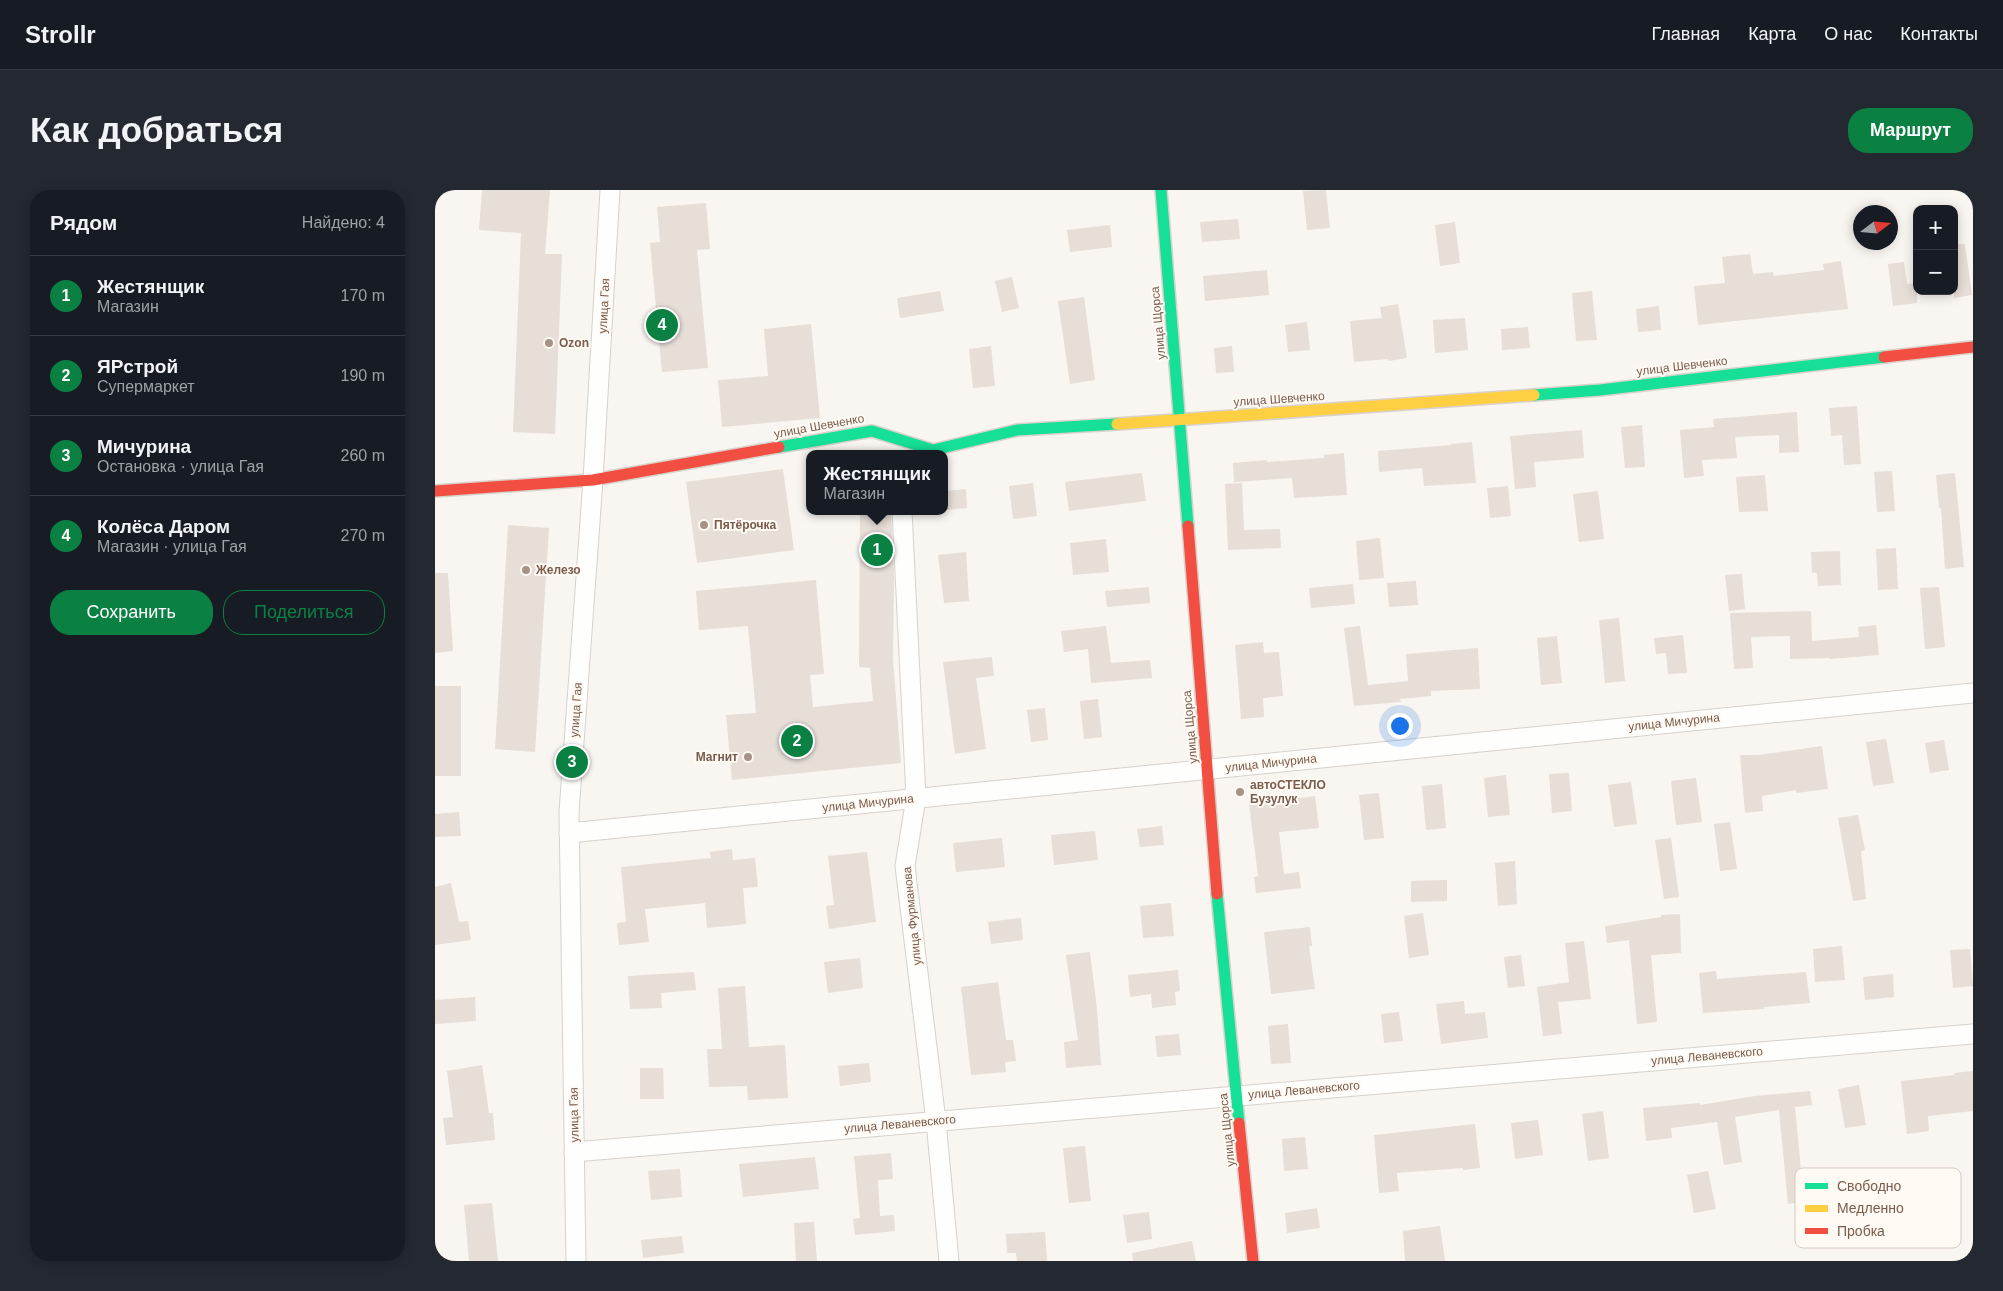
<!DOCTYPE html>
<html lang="ru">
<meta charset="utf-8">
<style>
body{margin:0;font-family:Helvetica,sans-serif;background:#242831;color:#f1f3f6}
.controls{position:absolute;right:15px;top:15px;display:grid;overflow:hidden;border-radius:10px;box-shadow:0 2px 12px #0003}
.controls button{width:45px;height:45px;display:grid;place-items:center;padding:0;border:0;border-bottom:1px solid #363941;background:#171b24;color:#f1f3f6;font:25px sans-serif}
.compass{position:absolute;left:1418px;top:15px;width:45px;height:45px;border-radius:50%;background:#171b24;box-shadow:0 2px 12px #0003;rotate:74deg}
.you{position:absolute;left:964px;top:535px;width:18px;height:18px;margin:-12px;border:4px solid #fff;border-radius:50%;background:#1a73e8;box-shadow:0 0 0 8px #1a73e833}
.badge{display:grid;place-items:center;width:32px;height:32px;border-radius:50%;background:#0b8043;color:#fff;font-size:16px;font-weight:700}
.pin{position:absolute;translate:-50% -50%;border:2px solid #fff;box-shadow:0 1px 5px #0006}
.popup{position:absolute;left:371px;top:260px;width:142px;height:65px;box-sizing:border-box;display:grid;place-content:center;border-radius:10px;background:#171b24;filter:drop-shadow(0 1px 4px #0005);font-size:16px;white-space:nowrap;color:#9ea1a6}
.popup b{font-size:19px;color:#f1f3f6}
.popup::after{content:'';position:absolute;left:50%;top:100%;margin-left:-10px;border:10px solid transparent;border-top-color:#171b24}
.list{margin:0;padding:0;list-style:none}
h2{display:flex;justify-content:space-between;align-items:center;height:65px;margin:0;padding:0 20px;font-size:21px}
h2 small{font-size:16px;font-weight:400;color:#9ea1a6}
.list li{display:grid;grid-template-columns:32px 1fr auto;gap:15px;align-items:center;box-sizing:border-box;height:80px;padding:0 20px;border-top:1px solid #363941}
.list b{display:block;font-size:19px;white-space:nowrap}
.list p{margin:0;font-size:16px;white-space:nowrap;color:#9ea1a6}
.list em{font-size:16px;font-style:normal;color:#9ea1a6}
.actions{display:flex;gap:10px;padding:15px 20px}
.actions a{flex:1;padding:11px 0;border:1px solid #0b8043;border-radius:20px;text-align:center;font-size:18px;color:#0b8043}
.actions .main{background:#0b8043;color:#fff}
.map{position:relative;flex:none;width:1538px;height:1071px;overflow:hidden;border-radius:20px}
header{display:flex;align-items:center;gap:30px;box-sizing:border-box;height:70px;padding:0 25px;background:#171b24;border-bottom:1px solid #363941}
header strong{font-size:24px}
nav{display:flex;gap:28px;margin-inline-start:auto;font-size:18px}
.intro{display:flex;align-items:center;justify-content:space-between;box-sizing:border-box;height:120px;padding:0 30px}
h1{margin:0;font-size:35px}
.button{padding:12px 22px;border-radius:20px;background:#0b8043;color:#fff;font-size:18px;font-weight:700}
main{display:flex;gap:30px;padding:0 30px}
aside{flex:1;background:#171b24;border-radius:20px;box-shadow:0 2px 12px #0003}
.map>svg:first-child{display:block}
.building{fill:#e6ded7}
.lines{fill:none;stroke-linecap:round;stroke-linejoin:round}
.street-casing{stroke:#d7d1cb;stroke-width:21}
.fast-casing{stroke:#d9d2cb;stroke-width:14}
.slow-casing{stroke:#d9d2cb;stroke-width:14}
.jam-casing{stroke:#d9d2cb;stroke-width:14}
.street{stroke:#fefefd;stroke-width:19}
.fast{stroke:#16e098;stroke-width:11}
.slow{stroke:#ffcf43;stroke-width:11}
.jam{stroke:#f24e42;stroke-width:11}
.poi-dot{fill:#a69286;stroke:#fffaf3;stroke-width:2}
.labels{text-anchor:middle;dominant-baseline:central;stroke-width:4;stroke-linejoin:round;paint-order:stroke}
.street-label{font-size:12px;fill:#7a5c4d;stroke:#fffaf3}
.poi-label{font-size:12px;font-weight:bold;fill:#7a5c4d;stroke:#fffaf3;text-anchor:start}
.key{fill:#fffaf3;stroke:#d7cbc1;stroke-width:1}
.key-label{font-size:14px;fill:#7a5c4d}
</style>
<header>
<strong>Strollr</strong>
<nav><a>Главная</a><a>Карта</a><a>О нас</a><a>Контакты</a></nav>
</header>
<div class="intro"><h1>Как добраться</h1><a class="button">Маршрут</a></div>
<main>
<aside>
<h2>Рядом<small>Найдено: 4</small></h2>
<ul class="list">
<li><span class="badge">1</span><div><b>Жестянщик</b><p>Магазин</p></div><em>170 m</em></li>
<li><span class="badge">2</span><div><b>ЯРстрой</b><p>Супермаркет</p></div><em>190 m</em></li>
<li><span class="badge">3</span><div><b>Мичурина</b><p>Остановка · улица Гая</p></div><em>260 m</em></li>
<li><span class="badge">4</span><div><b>Колёса Даром</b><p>Магазин · улица Гая</p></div><em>270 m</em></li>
</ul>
<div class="actions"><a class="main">Сохранить</a><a>Поделиться</a></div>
</aside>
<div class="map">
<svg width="1538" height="1071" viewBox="0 0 1538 1071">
<rect width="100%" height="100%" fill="#f9f5f0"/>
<g class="building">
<path d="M47,0H115L110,64H127L120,244L78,242L86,43L44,40Z"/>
<path d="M891,0L895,38L872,40L868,1Z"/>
<path d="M271,13L275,59L262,60L273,178L227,182L215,53L225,52L222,17Z"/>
<path d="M803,29L805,49L767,52L765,32Z"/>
<path d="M1020,32L1025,73L1005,76L1000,35Z"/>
<path d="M675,35L677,57L635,62L632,40Z"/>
<path d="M1519,54H1530L1537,105L1519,108Z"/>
<path d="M1315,64L1318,84L1338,82L1339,86L1389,80L1388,74L1406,71L1413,119L1263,135L1259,96L1290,93L1287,67Z"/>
<path d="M1469,72L1472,94L1482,93V113L1458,116L1453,74Z"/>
<path d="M832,80L834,105L770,111L768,86Z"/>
<path d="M577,87L584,118L567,122L560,91Z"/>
<path d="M505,101L509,121L465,128L462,108Z"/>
<path d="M1157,101L1162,150L1141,151L1137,103Z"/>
<path d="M649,107L660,190L635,194L623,111Z"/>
<path d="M963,114L972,168L954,171L953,169L919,172L915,131L947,128L945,117Z"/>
<path d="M1224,116L1226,140L1203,142L1201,119Z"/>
<path d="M1030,128L1033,160L1000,163L998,130Z"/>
<path d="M872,132L875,160L853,162L850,135Z"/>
<path d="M376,134L385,228L287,237L283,190L333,186L329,139Z"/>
<path d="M1093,137L1095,158L1067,160L1066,139Z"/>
<path d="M556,156L560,196L538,198L534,159Z"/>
<path d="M797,156L799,182L781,183L779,158Z"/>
<path d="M1422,216L1426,274L1409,275L1407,245L1396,246L1394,218Z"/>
<path d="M1362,222L1364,262L1344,263V245L1300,247L1302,268L1267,270L1269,286L1249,288L1245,240L1279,237L1278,229Z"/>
<path d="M1207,235L1210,277L1190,278L1186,237Z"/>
<path d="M1147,240L1149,268L1099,272L1101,297L1080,299L1075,246Z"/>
<path d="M1037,252L1041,293L989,296L987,278L944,282L943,261L1016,255V254Z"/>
<path d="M909,263L912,305L859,308L857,288L799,292L798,273L832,270V272L889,268V265Z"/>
<path d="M348,279L359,360L262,373L251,292Z"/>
<path d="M1457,281L1460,321L1442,322L1439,282Z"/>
<path d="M707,283L711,311L634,321L630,292Z"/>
<path d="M1520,283L1529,377L1510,379L1506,318H1504L1501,285Z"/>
<path d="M1330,285L1333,321L1304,322L1301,287Z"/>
<path d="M598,293L602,326L578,329L574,296Z"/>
<path d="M807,293L809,340L845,339L846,358L793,360L790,294Z"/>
<path d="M1073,296L1076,326L1055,328L1052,298Z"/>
<path d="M531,299L532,318L510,320V301Z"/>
<path d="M1163,301L1169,349L1144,352L1138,304Z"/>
<path d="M425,321H456L459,384L458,469L466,573L297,590L291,525L321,523L313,436L264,440L261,401L381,390L389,484L375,485L378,517L438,511L435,478L424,477Z"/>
<path d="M73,335L114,338L100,562L60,559Z"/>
<path d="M945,348L949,388L924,390L921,351Z"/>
<path d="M671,349L674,382L638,385L635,353Z"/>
<path d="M1461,358L1463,399L1443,400L1441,359Z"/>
<path d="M1405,361L1406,395L1383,396L1382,383H1377L1376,362Z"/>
<path d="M531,362L534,411L509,413L503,365Z"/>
<path d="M0,383H13L18,461L0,463Z"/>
<path d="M1307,384L1310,419L1294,421L1290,385Z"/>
<path d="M981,391L983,415L954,417L952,393Z"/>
<path d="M918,394L920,414L876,418L874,398Z"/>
<path d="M714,397L715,413L672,417L670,401Z"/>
<path d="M1504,397L1510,457L1490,459L1485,398Z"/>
<path d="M1376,421L1377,451L1424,447L1423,437L1441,435L1444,465L1395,469L1394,468L1355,469V446L1316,447L1318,478L1299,479L1295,423Z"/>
<path d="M1184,428L1190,491L1170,493L1164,430Z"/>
<path d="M671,436L676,473L715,470L717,488L656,493L653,459L629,462L626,441Z"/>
<path d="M925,436L933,495L973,491L971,464L1043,458L1045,499L996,501V506L965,509L966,512L919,516L909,438Z"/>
<path d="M1248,445L1252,483L1233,484L1231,463L1221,464L1219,448Z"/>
<path d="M1122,446L1127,493L1106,495L1102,448Z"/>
<path d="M828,452L829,463L844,462L848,506L828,508L829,527L806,529L800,455Z"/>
<path d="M557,467L559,486L541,488L551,559L520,564L508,472Z"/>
<rect x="0" y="496" width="26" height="90"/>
<path d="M663,509L667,547L649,549L645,511Z"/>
<path d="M610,518L613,550L596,552L592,520Z"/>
<path d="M1451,549L1459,593L1438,596L1431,552Z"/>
<path d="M1509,550L1514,580L1495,583L1490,553Z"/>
<path d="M1387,556L1393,599L1361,603V600L1327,606L1328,621L1310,623L1305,565H1323Z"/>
<path d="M1134,583L1137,621L1117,623L1114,584Z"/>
<path d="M1071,585L1075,625L1053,627L1049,588Z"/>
<path d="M1261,588L1267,632L1241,635L1236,591Z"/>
<path d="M1196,592L1202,634L1179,637L1173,595Z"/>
<path d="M1007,594L1011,638L991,640L987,596Z"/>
<path d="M944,603L949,648L929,650L924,605Z"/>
<path d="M880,606L884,638L844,642L849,684L864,682L866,698L821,703L819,687L823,686L814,614Z"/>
<path d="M24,622L26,646L0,647V624Z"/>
<path d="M1423,625L1430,660L1426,661L1431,709L1418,711L1403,628Z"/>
<path d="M1295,632L1302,679L1285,681L1279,634Z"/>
<path d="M727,636L729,655L705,657L702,639Z"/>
<path d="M660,641L663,670L619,675L616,645Z"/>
<path d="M567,648L570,677L521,682L518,653Z"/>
<path d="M1236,648L1244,707L1229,709L1220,650Z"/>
<path d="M297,659L298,670L320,668L323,697L308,698L311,734L272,738L270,713L210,719L214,752L184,755L182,733L191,732L186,677L276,668L275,662Z"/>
<path d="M432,662L441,732L394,739L391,716L399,715L393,666Z"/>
<path d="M1080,671L1082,714L1063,716L1060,673Z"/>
<path d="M1012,690V711L976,712V691Z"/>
<path d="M16,693L24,732L33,731L36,750L0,755V697Z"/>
<path d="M736,713L739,746L708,748L705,716Z"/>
<path d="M988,723L994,765L974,768L969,726Z"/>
<path d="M1245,724L1246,763L1216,765L1222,832L1202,834L1194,750L1172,753L1170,736L1226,727V725Z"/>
<path d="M586,728L588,750L556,754L553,732Z"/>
<path d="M875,737L877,756H874L880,799L836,804L829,742Z"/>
<path d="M1149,751L1156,809L1123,812L1127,844L1108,846L1102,797L1134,792L1130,753Z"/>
<path d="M1407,756L1410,790L1380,792L1378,759Z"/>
<path d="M1535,759L1538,796L1518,798L1515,760Z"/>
<path d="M655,762L662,819L666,875L631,878L629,852L643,850L631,765Z"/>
<path d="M1086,765L1090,796L1073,798L1069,767Z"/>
<path d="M425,768L428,798L393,803L389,772Z"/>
<path d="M743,780L745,801L740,802L741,815L717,818L716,804L695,807L693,785Z"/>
<path d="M1281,781L1282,789L1371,782L1375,813L1329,817V819L1268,823L1264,783Z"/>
<path d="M259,782L261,800L226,803L227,818L195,819L193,786Z"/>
<path d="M1458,784L1459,807L1430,810L1428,787Z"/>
<path d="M563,792L571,850H578L581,871L570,872L571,882L536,885L526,797Z"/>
<path d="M310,796L314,857L350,855L353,908L313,910L312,896L274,897L272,859H287L283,798Z"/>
<path d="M40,807L41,831L0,834V810Z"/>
<path d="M1029,811L1030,824L1050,822L1053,848L1006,854L1001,814Z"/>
<path d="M964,822L968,851L949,853L946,824Z"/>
<path d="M853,834L856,873L836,874L833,836Z"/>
<path d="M744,844L746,865L722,867L720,846Z"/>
<path d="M434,873L436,892L405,896L403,876Z"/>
<path d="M47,875L54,923H58L60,950L11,955L8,928L18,927L12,881Z"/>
<path d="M205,878H228L229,909H205Z"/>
<path d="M1538,881V921L1493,926L1494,941L1472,944L1466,891L1520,885L1519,883Z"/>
<path d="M1424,895L1431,935L1410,938L1403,899Z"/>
<path d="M1375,901L1377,915L1360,917L1369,1012L1353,1014L1344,920L1300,927L1307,972L1289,975L1282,932L1236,938L1237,948L1211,951L1208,918L1265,913V915L1320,906Z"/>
<path d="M1168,921L1174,968L1153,971L1147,924Z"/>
<path d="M1103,930L1108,965L1080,969L1076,933Z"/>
<path d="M1040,934L1045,978L1028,980V978L962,983L964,1001L944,1003L939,945Z"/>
<path d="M870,947L873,979L849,981L847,949Z"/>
<path d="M650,956L656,1011L634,1013L628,958Z"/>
<path d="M456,963L458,989L443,990L445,1026L459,1025L460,1041L420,1045L418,1029L425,1028L419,966Z"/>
<path d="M380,967L384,999L308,1007L304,974Z"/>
<path d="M245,979L247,1007L216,1010L213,981Z"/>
<path d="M1273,981L1281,1019L1259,1023L1252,985Z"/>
<path d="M1437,1008L1439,1027L1388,1033L1385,1014Z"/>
<path d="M57,1013L63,1071H34L29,1015Z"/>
<path d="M882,1018L885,1038L852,1043L850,1023Z"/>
<path d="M714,1022L717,1049L692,1053L688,1025Z"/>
<path d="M379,1032L382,1071H361L359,1033Z"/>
<path d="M1005,1036L1010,1071H970L968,1041Z"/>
<path d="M610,1042L612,1071H582L581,1063H572L571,1044Z"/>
<path d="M247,1046L249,1063L208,1068L206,1050Z"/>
<path d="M757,1051L761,1071H698L697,1063Z"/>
</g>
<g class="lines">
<g class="street-casing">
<g id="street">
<path d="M467,321L481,608L470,676L501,931L514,1071"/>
<path d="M134,643L1538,503"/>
<path d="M139,962L1538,844"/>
<path d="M141,1071L134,622L158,290L175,0"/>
</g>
</g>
<g class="fast-casing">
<g id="fast">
<path d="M726,0L753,336"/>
<path d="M1099,205L1165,200L1449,167"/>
<path d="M344,257L437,241L498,260L582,240L682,234"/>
<path d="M782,704L804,933"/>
</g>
</g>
<g class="slow-casing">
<path id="slow" d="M682,234L1099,205"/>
</g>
<g class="jam-casing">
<g id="jam">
<path d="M1449,167L1538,157"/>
<path d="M0,301L158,290L344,257"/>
<path d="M753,336L782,704"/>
<path d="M804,933L818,1071"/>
</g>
</g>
<use href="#street" class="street"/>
<use href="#fast" class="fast"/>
<use href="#slow" class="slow"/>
<use href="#jam" class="jam"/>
</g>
<g class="poi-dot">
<circle cx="114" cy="153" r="5"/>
<circle cx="269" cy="335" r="5"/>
<circle cx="91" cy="380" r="5"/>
<circle cx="313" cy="567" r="5"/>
<circle cx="805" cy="602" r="5"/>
</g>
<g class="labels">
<g class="street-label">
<text transform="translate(169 116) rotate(-87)">улица Гая</text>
<text transform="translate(723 133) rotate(-95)">улица Щорса</text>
<text transform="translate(1247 176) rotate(-7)">улица Шевченко</text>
<text transform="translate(844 209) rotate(-4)">улица Шевченко</text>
<text transform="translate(384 236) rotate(-10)">улица Шевченко</text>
<text transform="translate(141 520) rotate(-86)">улица Гая</text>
<text transform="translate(1239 532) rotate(-6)">улица Мичурина</text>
<text transform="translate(755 537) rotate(-95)">улица Щорса</text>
<text transform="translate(836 573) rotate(-6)">улица Мичурина</text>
<text transform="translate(433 613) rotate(-6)">улица Мичурина</text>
<text transform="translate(477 726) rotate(-96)">улица Фурманова</text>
<text transform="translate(1272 866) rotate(-5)">улица Леваневского</text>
<text transform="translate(869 900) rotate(-5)">улица Леваневского</text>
<text transform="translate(139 925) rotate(-91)">улица Гая</text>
<text transform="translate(465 934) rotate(-5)">улица Леваневского</text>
<text transform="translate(792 940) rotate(-96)">улица Щорса</text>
</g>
<g class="poi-label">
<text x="124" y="153">Ozon</text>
<text x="279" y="335">Пятёрочка</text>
<text x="101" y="380">Железо</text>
<text x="303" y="567" text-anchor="end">Магнит</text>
<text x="815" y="595">автоСТЕКЛО<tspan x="815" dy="14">Бузулук</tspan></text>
</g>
</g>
<rect x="1360" y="978" width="166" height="80" rx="8" class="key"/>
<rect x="1370" y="993" width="23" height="6" fill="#16e098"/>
<rect x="1370" y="1015" width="23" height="7" fill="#ffcf43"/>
<rect x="1370" y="1038" width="23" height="6" fill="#f24e42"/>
<g class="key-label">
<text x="1402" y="1001">Свободно</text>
<text x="1402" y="1023">Медленно</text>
<text x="1402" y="1046">Пробка</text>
</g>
</svg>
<div class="controls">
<button>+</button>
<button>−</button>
</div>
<svg class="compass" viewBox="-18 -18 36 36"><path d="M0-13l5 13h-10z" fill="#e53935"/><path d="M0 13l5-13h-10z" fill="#9ea1a6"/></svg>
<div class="you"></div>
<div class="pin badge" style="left:442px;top:360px">1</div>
<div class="popup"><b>Жестянщик</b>Магазин</div>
<div class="pin badge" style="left:362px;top:551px">2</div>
<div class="pin badge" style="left:137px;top:572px">3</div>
<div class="pin badge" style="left:227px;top:135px">4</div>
</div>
</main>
